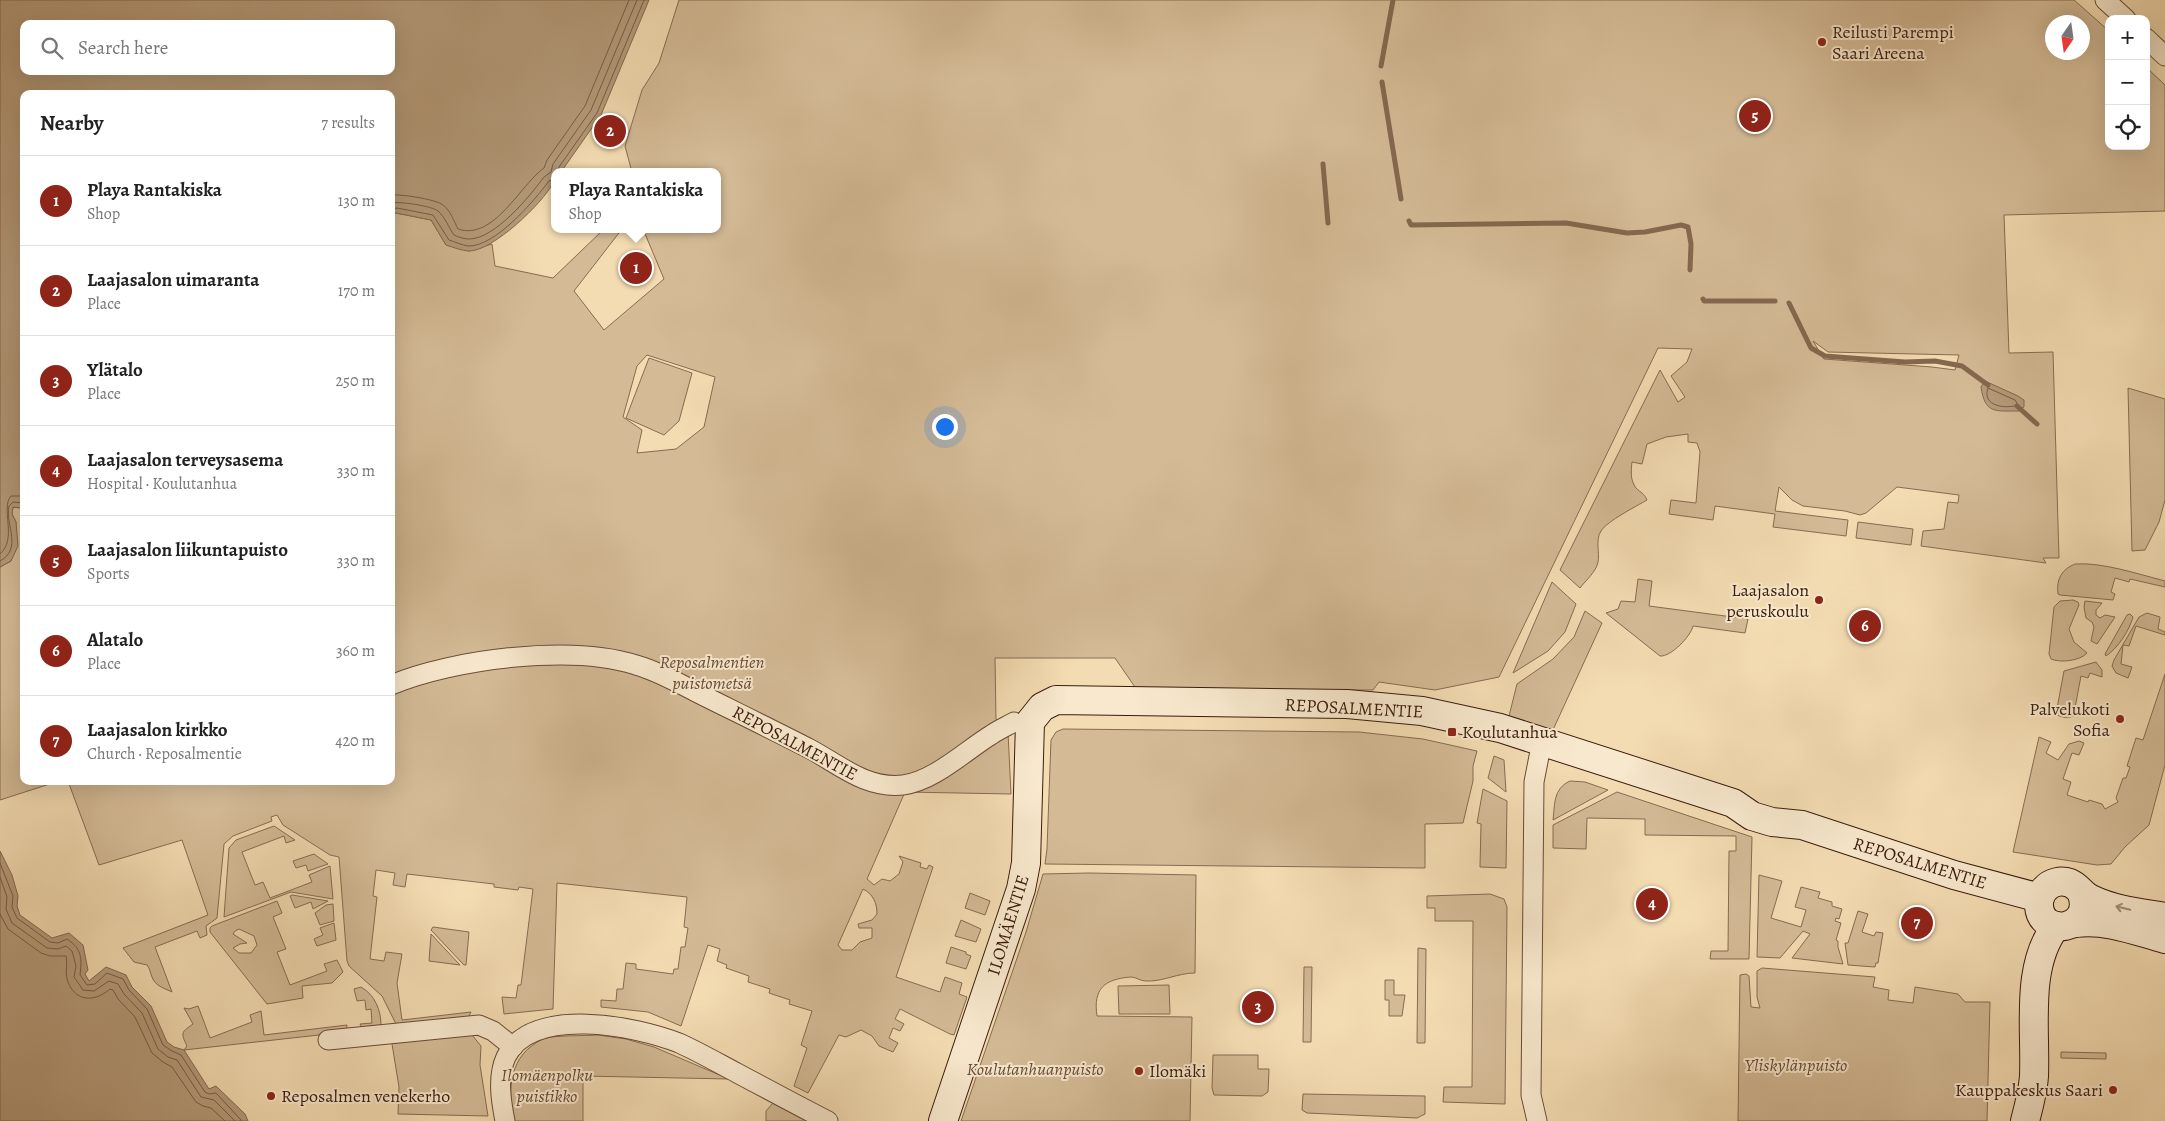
<!DOCTYPE html>
<meta charset="utf-8">
<style>
body{margin:0;font-family:Alegreya,serif;background:#f6f6f6;color:#222}
.controls{position:absolute;right:15px;top:15px;display:grid;overflow:hidden;border-radius:10px;box-shadow:0 5px 20px #0002}
.controls button{width:45px;height:45px;display:grid;place-items:center;padding:0;border:0;border-bottom:1px solid #e0e0e0;background:#fff;color:#222;font:25px sans-serif}
.compass{position:absolute;left:2045px;top:15px;width:45px;height:45px;border-radius:50%;background:#fff;box-shadow:0 5px 20px #0002;rotate:193deg}
.you{position:absolute;left:944px;top:426px;width:18px;height:18px;margin:-12px;border:4px solid #fff;border-radius:50%;background:#1a73e8;box-shadow:0 0 0 8px #1a73e833}
.badge{display:grid;place-items:center;width:32px;height:32px;border-radius:50%;background:#8f2418;color:#fff;font-size:16px;font-weight:700}
.pin{position:absolute;translate:-50% -50%;border:2px solid #fff;box-shadow:0 1px 5px #0006}
.popup{position:absolute;left:551px;top:168px;width:170px;height:65px;box-sizing:border-box;display:grid;place-content:center;border-radius:10px;background:#fff;filter:drop-shadow(0 1px 4px #0005);font-size:16px;white-space:nowrap;color:#767676}
.popup b{font-size:19px;color:#222}
.popup::after{content:'';position:absolute;left:50%;top:100%;margin-left:-10px;border:10px solid transparent;border-top-color:#fff}
.list{margin:0;padding:0;list-style:none}
h2{display:flex;justify-content:space-between;align-items:center;height:65px;margin:0;padding:0 20px;font-size:21px}
h2 small{font-size:16px;font-weight:400;color:#767676}
.list li{display:grid;grid-template-columns:32px 1fr auto;gap:15px;align-items:center;box-sizing:border-box;height:90px;padding:0 20px;border-top:1px solid #e0e0e0}
.list b{display:block;font-size:19px;white-space:nowrap}
.list p{margin:0;font-size:16px;white-space:nowrap;color:#767676}
.list em{font-size:16px;font-style:normal;color:#767676}
.icon{flex:none;width:28px;height:28px;fill:none;stroke:currentColor;stroke-width:2;stroke-linecap:round;stroke-linejoin:round}
.map{position:relative;flex:none;width:2165px;height:1121px;overflow:hidden}
.search{position:absolute;background:#fff;box-shadow:0 5px 20px #0002;left:20px;top:20px;width:375px;height:55px;display:flex;align-items:center;gap:12px;box-sizing:border-box;padding:0 18px;border-radius:10px;color:#767676;font-size:19px}
.panel{position:absolute;background:#fff;box-shadow:0 5px 20px #0002;left:20px;top:90px;width:375px;height:695px;border-radius:10px}
.map>svg:first-child{display:block}
.green{fill:#d4bb96;stroke:#876c52;fill-rule:evenodd}
.water{fill:#b59b7a;stroke:#84684e;fill-rule:evenodd}
.lines{fill:none;stroke-linecap:round;stroke-linejoin:round}
.shore{stroke:#785c44;stroke-width:1}
.stream{stroke:#84684e;stroke-width:5}
.street-casing{stroke:#684c36;stroke-width:21}
.secondary-casing{stroke:#3a1c0d;stroke-width:30}
.street{stroke:#f8e8cd;stroke-width:19}
.secondary{stroke:#f8e8cd;stroke-width:28}
.oneway{stroke:#a28c77}
.poi-dot{fill:#8f2418;stroke:#f8e8cd;stroke-width:2}
.labels{text-anchor:middle;dominant-baseline:central;stroke-width:4;stroke-linejoin:round;paint-order:stroke}
.poi-label{font-size:18px;fill:#3a1c0d;stroke:#f8e8cd;text-anchor:start}
.park-label{font-size:18px;font-style:italic;fill:#684c36;stroke:#f8e8cd}
.street-label{font-size:18px;fill:#3a1c0d;stroke:#f8e8cd}
</style>
<div class="map">
<svg width="2165" height="1121" viewBox="0 0 2165 1121">
<rect width="100%" height="100%" fill="#f4dcb2"/>
<filter id="stains"><feTurbulence type="fractalNoise" baseFrequency=".004" numOctaves="4"/><feColorMatrix values="0 0 0 0 .2 0 0 0 0 .09 0 0 0 0 .02 0 0 0 .5 -.17"/></filter>
<radialGradient id="worn" r=".72"><stop offset=".6" stop-color="#630" stop-opacity="0"/><stop offset="1" stop-color="#630" stop-opacity=".3"/></radialGradient>
<g class="green">
<path d="M679,0H2074L2109,31V146H2146V67L2165,85V211L2004,215L2009,353L2053,352L2059,558H2043L2046,563L1921,546L1923,531L1944,529L1948,502L1958,503L1959,495L1897,487L1866,513L1860,515L1845,511L1803,506L1792,500L1779,487L1775,511L1848,520L1846,536L1773,527L1775,514L1715,506L1713,520L1669,514L1671,500L1696,503L1700,452L1697,443L1688,442V434L1666,437L1647,444L1642,464L1632,462C1631,471 1630,480 1636,488C1641,493 1644,493 1647,500C1637,506 1607,521 1601,531C1595,540 1600,553 1598,562C1596,572 1586,580 1580,588L1560,570L1660,370L1678,402L1685,397L1671,376L1687,362L1692,349L1658,348L1499,677L1435,690L1379,682L1373,690H1137L1115,658H995L996,719L1008,732L1011,794L905,792L867,879L874,885L882,879L890,881L899,874L903,862L899,856L921,863L920,867L927,869L929,865L933,867L896,977L940,992L945,977L962,983L959,994L967,997L954,1035L950,1034L900,1009L895,1019L904,1024L900,1031L893,1028L889,1038L898,1043L893,1052L879,1046L872,1036L861,1030L846,1037L839,1035L808,1093L794,1086L807,1048L801,1045L812,1011L789,1004L790,1000L769,993L770,989L748,982L749,976L726,968L727,965L717,961L720,949L708,945L681,1026L648,1012L601,1007V1000L616,1001L617,989H623L626,963L636,964V969L673,974L674,969H678L681,947H685L688,928L684,927L687,897L557,883L553,1009L504,1014L502,997L516,998L518,985H521L533,889L519,887L518,890L494,887V884L407,874L405,887L393,885L395,873L376,870L373,896L377,897L370,959L384,961L386,952L402,954L397,983L402,1020L471,1012L468,1018L397,1026L382,996L349,966L347,961L339,857L330,855L283,825L277,815L271,817L272,821L233,836L224,844L217,918L206,926L207,935L200,938L197,931L155,947L172,992C164,988 155,986 152,977C150,972 150,969 147,965L134,962L123,948L208,915L182,840L99,865L68,781H391V214L396,213L431,220L446,245L469,251L492,244L495,266L553,278L604,229H622L574,291L604,330L664,279L643,229H717V172H632L625,146L642,90L659,63ZM2052,22H2082V52H2052ZM1813,341L1828,352L1959,355L1955,370L1932,367L1824,359ZM647,355L715,377L704,427L676,449L637,453L642,430L623,417L637,366ZM863,889C873,894 877,903 877,914L872,920L858,924L859,928H872V938L860,942L852,950H842L838,945Z"/>
<path d="M649,358L692,373L679,421L664,435L626,418Z"/>
<path d="M2128,388L2165,399V500L2159,522L2145,550L2132,551Z"/>
<path d="M24,506V781H59L0,800V567L11,561L16,522L12,514L13,507L21,508Z"/>
<path d="M1858,522L1913,529L1911,545L1856,538Z"/>
<path d="M2075,564C2102,562 2138,574 2165,581V587L2130,579L2129,582L2115,578L2111,592L2115,594L2113,600L2060,595L2058,594C2056,579 2062,569 2075,564Z"/>
<path d="M1638,579L1652,581L1649,606L1748,619L1745,633L1693,626C1691,636 1671,657 1660,656L1606,613L1618,609L1621,601L1635,602Z"/>
<path d="M1552,582L1576,604L1565,632L1548,651L1513,673Z"/>
<path d="M2073,600L2078,602L2079,605L2069,629L2074,642L2087,653C2080,661 2060,663 2051,659L2049,654L2054,607L2060,601Z"/>
<path d="M2085,601L2102,603L2096,610V615L2100,618L2105,615L2115,617L2097,644L2091,641L2094,627L2092,622L2086,618L2084,607Z"/>
<path d="M1585,611L1602,623L1552,732L1509,716L1517,684L1553,659L1574,637Z"/>
<path d="M2147,613L2160,617L2158,629L2165,632V635L2136,626L2129,646L2123,645L2121,664L2132,667L2128,678L2116,673L2112,666L2114,660L2139,617Z"/>
<path d="M2130,614L2133,617C2129,631 2118,648 2106,656L2105,654L2127,615Z"/>
<path d="M2096,662L2102,670V677L2090,673L2088,678L2081,676L2074,713L2076,714C2071,719 2061,718 2056,714L2064,671Z"/>
<path d="M2165,674V765L2149,825L2125,847L2111,864L2097,865L2013,852L2039,737L2051,742L2046,753L2058,760L2069,744L2079,741L2084,743L2079,755L2072,753L2063,779L2071,782L2067,795L2088,802L2089,800L2102,804L2105,809L2118,802L2116,798L2123,778H2126L2130,767L2127,766L2136,738L2143,740Z"/>
<path d="M1063,729L1359,732L1423,739L1477,751L1473,766V781L1463,823L1425,824V868L1045,864L1047,849L1051,740L1056,732Z"/>
<path d="M1494,756L1504,760L1506,792L1488,778Z"/>
<path d="M1570,781L1585,782L1608,790L1553,820C1555,804 1553,789 1570,781Z"/>
<path d="M1483,789L1507,801L1506,868L1480,867L1481,824L1477,823Z"/>
<path d="M1617,792L1752,837L1749,959H1710L1711,951H1728L1729,851H1736V836L1645,835V819L1587,818L1586,849L1553,848V825Z"/>
<path d="M274,826L295,840L286,843L284,836L242,852L255,885L263,882L270,898L312,882L309,875L330,866L333,899L291,892L224,917L229,848L236,840Z"/>
<path d="M314,854L328,864L308,871L306,865L296,868L293,861Z"/>
<path d="M1089,873L1196,875L1195,973C1178,973 1162,982 1146,981C1140,981 1136,977 1131,977C1104,979 1093,989 1097,1016L1192,1017L1190,1121H961L1026,932L1043,874Z"/>
<path d="M1759,875L1782,881L1771,918L1801,927L1806,910L1795,907L1801,887L1820,892L1818,898L1832,902V906L1842,909L1839,919L1836,918L1835,921L1841,923L1836,940L1838,941V947L1843,964L1792,958L1810,934L1803,931L1780,958L1757,957Z"/>
<path d="M970,893L990,901L985,915L965,908Z"/>
<path d="M1490,894L1504,899L1507,907L1505,1104L1443,1102L1444,1087H1472L1473,921H1435V908H1427V896Z"/>
<path d="M292,895L328,901L313,909L311,902L295,908L290,896Z"/>
<path d="M277,901L282,913L273,917L286,949L277,952L290,985L327,971L324,964L337,960L343,972L332,983L302,986L303,998L267,1004L210,932V928L212,926ZM239,929L254,936L257,945L251,953H239L233,948L240,944L247,943L233,934L235,931Z"/>
<path d="M333,904L334,921L320,925L315,913L326,905Z"/>
<path d="M1858,911L1868,914L1862,932L1874,936L1876,932L1883,933L1878,963H1876L1875,967L1848,965L1845,943H1848Z"/>
<path d="M961,920L981,929L976,942L955,936Z"/>
<path d="M334,923L336,940L317,946L314,939L323,935L320,928Z"/>
<path d="M433,927L469,932L466,965H464L431,930Z"/>
<path d="M431,934L460,965L429,961Z"/>
<path d="M951,947L966,952V954L971,956L966,969L946,963Z"/>
<path d="M1418,948L1426,949L1425,1043H1417Z"/>
<path d="M1304,967H1312L1311,1042H1303Z"/>
<path d="M1762,968L1875,977L1873,987L1889,990L1888,1000L1913,1003L1915,987L1958,994L1965,1002H1990L1987,1121H1738L1740,975L1746,974L1749,976L1751,1007L1760,1008L1757,997V971Z"/>
<path d="M1385,980H1394V995H1405L1402,1016H1389V1000H1385Z"/>
<path d="M1169,985L1170,1014H1119L1118,986Z"/>
<path d="M361,987C375,995 381,1010 381,1026L363,1030L360,1024L372,1023L371,1009L366,1010L365,1000L357,1001L354,989Z"/>
<path d="M198,1006L210,1038L252,1022L250,1015L261,1011L264,1035L347,1025L346,1032L184,1050L187,1046C180,1032 182,1032 193,1024L184,1008L189,1009Z"/>
<path d="M468,1030L481,1046L480,1065L488,1116L398,1114L399,1087L391,1038Z"/>
<path d="M598,1035L626,1039L654,1047L729,1079L583,1076V1121H514C507,1089 509,1055 543,1039C552,1035 585,1036 598,1035Z"/>
<path d="M2061,1052L2106,1053V1059L2061,1058Z"/>
<path d="M1213,1055H1258V1069H1269L1268,1092L1262,1096L1214,1095L1212,1088Z"/>
<path d="M1303,1094L1425,1096V1114L1417,1118L1307,1113L1302,1110Z"/>
<path d="M773,1103L807,1121H766V1111Z"/>
</g>
<g class="water">
<path d="M0,0H649L601,115L561,172H555C555,176 555,180 553,183C543,203 493,251 469,251C462,251 453,247 446,245L431,220L396,213L391,214V94H24V506L21,508L13,507L12,514L16,522L18,546L11,561L0,567ZM24,24H391V71H24Z"/>
<path d="M1985,381L2018,396L2024,400V407L2019,411C1995,411 1985,414 1981,387Z"/>
<path d="M0,851L12,875L18,896L17,906L20,915L52,938L69,933L83,945L88,970L85,974L89,981L106,967L126,975L132,987L151,1006L167,1042L174,1047L184,1050L209,1089L216,1086L245,1114L248,1121H0Z"/>
</g>
<g class="lines">
<g class="shore">
<path d="M558,172L559,167L597,113L644,0"/>
<path d="M391,195C401,194 435,199 443,205C450,210 454,221 458,229C494,241 520,185 544,168L547,160L585,106L629,0"/>
<path d="M391,203C399,201 432,206 438,211C445,217 449,228 454,235C458,237 464,239 469,239C495,239 530,196 544,177L551,172L553,164L591,110L637,0"/>
<path d="M391,209L397,208L433,215L449,240C455,242 462,245 468,246C495,247 534,201 549,181L555,179"/>
<path d="M1988,388L2015,400L2018,405C2007,409 1981,407 1988,388Z"/>
<path d="M0,554C18,539 0,508 11,496H24"/>
<path d="M0,561C23,549 5,525 9,506L13,502L24,503"/>
<path d="M0,863L13,896L12,907L17,918L50,942L58,943L67,939C82,949 82,958 80,975L87,985L95,984L107,973L123,979L129,990L147,1009L163,1045L172,1051L181,1055L205,1092L209,1094L216,1093L242,1121"/>
<path d="M0,877L7,897L6,909L12,923L47,948L58,949L66,946L72,951L76,966L74,977L83,990L94,991L109,981L118,984L124,994L142,1013L158,1049L168,1057L177,1060L201,1097L214,1100L235,1121"/>
<path d="M0,914L8,929L41,953L50,956H66C68,964 65,971 67,979C74,1002 94,1003 110,989L113,990L118,999L135,1017L152,1053L163,1062L172,1067L196,1102L203,1106L211,1108L225,1121"/>
</g>
<g class="stream">
<path d="M1381,66L1393,0"/>
<path d="M1382,82L1401,199"/>
<path d="M1323,164L1328,223"/>
<path d="M1409,221L1411,225L1566,223L1627,233L1645,232L1681,225L1688,227L1691,244L1690,270"/>
<path d="M1703,299L1704,301H1775"/>
<path d="M1789,303L1811,348L1825,356L1905,362L1935,361L1962,366L1988,385"/>
<path d="M2017,406L2037,424"/>
</g>
<g class="street-casing">
<g id="street">
<path d="M2105,0L2126,19"/>
<path d="M2146,38L2165,56"/>
<path d="M391,685C453,659 572,644 636,665C658,671 678,683 698,693C736,712 773,730 810,749C840,765 866,789 903,785C934,781 965,751 991,735C998,730 1007,726 1014,722"/>
<path d="M328,1040L479,1025L493,1031L513,1047"/>
<path d="M505,1121C501,1101 497,1076 506,1057C532,1005 636,1026 679,1043C699,1052 718,1063 737,1073C767,1089 797,1105 828,1121"/>
<path d="M1537,1121L1531,1095L1534,782L1542,741"/>
</g>
</g>
<g class="secondary-casing">
<g id="secondary">
<path d="M2082,894C2094,931 2041,938 2039,906C2038,900 2041,893 2045,889C2051,882 2061,880 2070,883C2078,886 2082,895 2091,899C2113,910 2141,913 2165,917"/>
<path d="M2076,923C2106,919 2136,931 2165,939"/>
<path d="M943,1121L1021,889L1026,863L1030,722L1042,707L1056,700L1347,704L1422,711L1500,728L1733,803L1752,816L1772,822L1802,825L1954,875L2040,898"/>
<path d="M2025,1121C2029,1106 2033,1091 2034,1076C2036,1028 2025,966 2056,926"/>
</g>
</g>
<use href="#street" class="street"/>
<use href="#secondary" class="secondary"/>
</g>
<defs><path id="oneway-shaft" d="M-6 0H5M1.5-3L5.5 0L1.5 3" fill="none" stroke-width="1.6" stroke-linecap="round" stroke-linejoin="round" transform="scale(1.25)"/></defs>
<use class="oneway" href="#oneway-shaft" transform="translate(2123 908) rotate(-167)"/>
<g class="poi-dot">
<circle cx="1822" cy="42" r="5"/>
<circle cx="1819" cy="600" r="5"/>
<circle cx="2120" cy="719" r="5"/>
<rect x="1447" y="727" width="10" height="10" rx="2.5"/>
<circle cx="1139" cy="1071" r="5"/>
<circle cx="2113" cy="1090" r="5"/>
<circle cx="271" cy="1096" r="5"/>
</g>
<g class="labels">
<g class="poi-label">
<text x="1832" y="32">Reilusti Parempi<tspan x="1832" dy="21">Saari Areena</tspan></text>
<text x="1809" y="590" text-anchor="end">Laajasalon<tspan x="1809" dy="21">peruskoulu</tspan></text>
<text x="2110" y="709" text-anchor="end">Palvelukoti<tspan x="2110" dy="21">Sofia</tspan></text>
<text x="1462" y="732">Koulutanhua</text>
<text x="1149" y="1071">Ilomäki</text>
<text x="2103" y="1090" text-anchor="end">Kauppakeskus Saari</text>
<text x="281" y="1096">Reposalmen venekerho</text>
</g>
<g class="park-label">
<text x="712" y="662">Reposalmentien<tspan x="712" dy="21">puistometsä</tspan></text>
<text x="1796" y="1065">Yliskylänpuisto</text>
<text x="1035" y="1069">Koulutanhuanpuisto</text>
<text x="547" y="1075">Ilomäenpolku<tspan x="547" dy="21">puistikko</tspan></text>
</g>
<g class="street-label">
<text transform="translate(1354 708) rotate(3)">REPOSALMENTIE</text>
<text transform="translate(795 743) rotate(28)">REPOSALMENTIE</text>
<text transform="translate(1920 863) rotate(17)">REPOSALMENTIE</text>
<text transform="translate(1008 925) rotate(-73)">ILOMÄENTIE</text>
</g>
</g>
<rect width="100%" height="100%" filter="url(#stains)"/>
<rect width="100%" height="100%" fill="url(#worn)"/>
</svg>
<div class="controls">
<button>+</button>
<button>−</button>
<button><svg class="icon" aria-label="locate" viewBox="0 0 24 24"><circle cx="12" cy="12" r="6"/><path d="M12 2v4M12 18v4M2 12h4M18 12h4"/></svg></button>
</div>
<svg class="compass" viewBox="-18 -18 36 36"><path d="M0-13l5 13h-10z" fill="#e53935"/><path d="M0 13l5-13h-10z" fill="#767676"/></svg>
<div class="you"></div>
<div class="pin badge" style="left:636px;top:268px">1</div>
<div class="popup"><b>Playa Rantakiska</b>Shop</div>
<div class="pin badge" style="left:610px;top:131px">2</div>
<div class="pin badge" style="left:1258px;top:1007px">3</div>
<div class="pin badge" style="left:1652px;top:904px">4</div>
<div class="pin badge" style="left:1755px;top:116px">5</div>
<div class="pin badge" style="left:1865px;top:626px">6</div>
<div class="pin badge" style="left:1917px;top:923px">7</div>
<div class="search"><svg class="icon" aria-label="search" viewBox="0 0 24 24"><circle cx="10" cy="10" r="6"/><path d="M15 15l6 6"/></svg>Search here</div>
<section class="panel">
<h2>Nearby<small>7 results</small></h2>
<ul class="list">
<li><span class="badge">1</span><div><b>Playa Rantakiska</b><p>Shop</p></div><em>130 m</em></li>
<li><span class="badge">2</span><div><b>Laajasalon uimaranta</b><p>Place</p></div><em>170 m</em></li>
<li><span class="badge">3</span><div><b>Ylätalo</b><p>Place</p></div><em>250 m</em></li>
<li><span class="badge">4</span><div><b>Laajasalon terveysasema</b><p>Hospital · Koulutanhua</p></div><em>330 m</em></li>
<li><span class="badge">5</span><div><b>Laajasalon liikuntapuisto</b><p>Sports</p></div><em>330 m</em></li>
<li><span class="badge">6</span><div><b>Alatalo</b><p>Place</p></div><em>360 m</em></li>
<li><span class="badge">7</span><div><b>Laajasalon kirkko</b><p>Church · Reposalmentie</p></div><em>420 m</em></li>
</ul>
</section>
</div>
